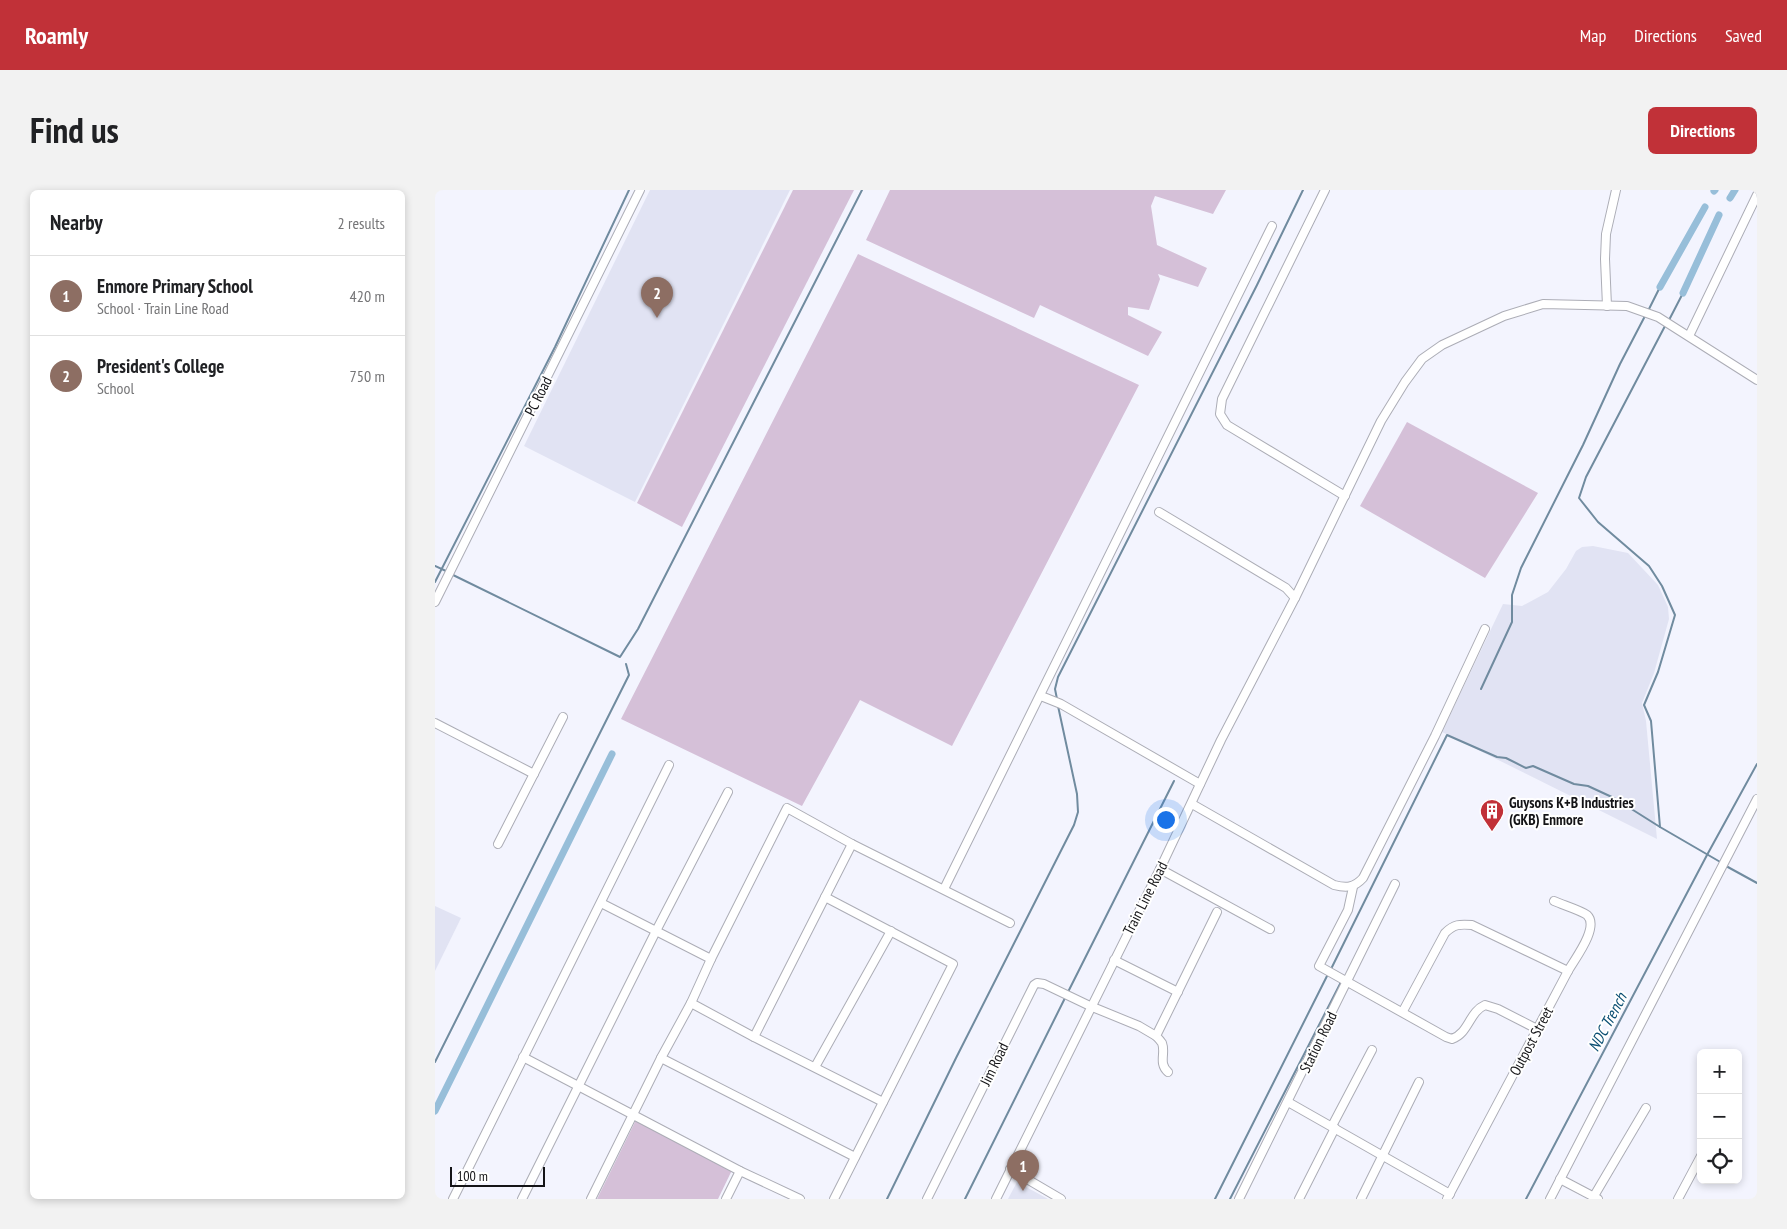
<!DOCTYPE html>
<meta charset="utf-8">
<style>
body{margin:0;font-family:"PT Sans Narrow",sans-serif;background:#f2f2f2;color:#202124}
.controls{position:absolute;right:15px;bottom:15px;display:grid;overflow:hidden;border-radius:8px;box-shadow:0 2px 8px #0003}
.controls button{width:45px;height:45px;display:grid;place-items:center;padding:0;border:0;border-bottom:1px solid #e0e0e0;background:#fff;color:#202124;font:25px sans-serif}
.scale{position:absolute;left:15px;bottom:12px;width:95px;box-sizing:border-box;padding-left:5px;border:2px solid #141417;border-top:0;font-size:14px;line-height:18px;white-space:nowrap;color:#141417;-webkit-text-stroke:4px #fff;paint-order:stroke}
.you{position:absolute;left:730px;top:629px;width:18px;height:18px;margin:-12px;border:4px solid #fff;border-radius:50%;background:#1a73e8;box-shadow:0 0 0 8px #1a73e833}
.badge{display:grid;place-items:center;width:32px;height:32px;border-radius:50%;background:#c13138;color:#fff;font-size:16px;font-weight:700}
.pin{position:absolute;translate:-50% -41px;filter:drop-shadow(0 1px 2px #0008)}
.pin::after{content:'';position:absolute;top:26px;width:18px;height:15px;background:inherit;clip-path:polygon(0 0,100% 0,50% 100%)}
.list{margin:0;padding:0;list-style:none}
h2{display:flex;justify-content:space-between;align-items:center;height:65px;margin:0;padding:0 20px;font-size:21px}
h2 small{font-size:16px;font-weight:400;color:#757577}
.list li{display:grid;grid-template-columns:32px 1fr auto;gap:15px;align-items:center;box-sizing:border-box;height:80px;padding:0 20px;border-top:1px solid #e0e0e0}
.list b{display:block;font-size:19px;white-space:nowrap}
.list p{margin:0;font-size:16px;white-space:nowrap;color:#757577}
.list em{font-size:16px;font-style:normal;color:#757577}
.icon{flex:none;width:28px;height:28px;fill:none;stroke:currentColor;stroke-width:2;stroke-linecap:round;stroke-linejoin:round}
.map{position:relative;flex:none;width:1322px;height:1009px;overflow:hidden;border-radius:8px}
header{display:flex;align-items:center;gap:30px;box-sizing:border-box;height:70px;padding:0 25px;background:#c13138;color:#fff}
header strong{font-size:24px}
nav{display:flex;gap:28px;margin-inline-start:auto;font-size:18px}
.intro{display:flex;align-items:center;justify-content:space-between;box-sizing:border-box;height:120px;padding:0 30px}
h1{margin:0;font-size:35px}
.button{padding:12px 22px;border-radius:8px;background:#c13138;color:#fff;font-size:18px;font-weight:700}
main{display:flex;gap:30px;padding:0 30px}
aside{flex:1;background:#fff;border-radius:8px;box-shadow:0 2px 8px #0003}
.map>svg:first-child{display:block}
.built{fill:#e1e3f3}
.green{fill:#d5c0d8}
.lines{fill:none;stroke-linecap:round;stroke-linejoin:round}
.stream{stroke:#708b9f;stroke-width:2}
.canal{stroke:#97bed9;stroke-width:7}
.minor-casing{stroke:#acadb6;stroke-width:10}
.minor{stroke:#fff;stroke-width:8}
.labels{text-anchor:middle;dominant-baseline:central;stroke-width:4;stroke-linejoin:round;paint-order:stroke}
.street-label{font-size:15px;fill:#141417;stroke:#fff}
.poi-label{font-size:15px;font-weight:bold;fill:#141417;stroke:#fff;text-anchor:start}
.water-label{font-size:16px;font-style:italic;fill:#0b4f73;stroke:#fff}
</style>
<header>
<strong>Roamly</strong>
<nav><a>Map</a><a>Directions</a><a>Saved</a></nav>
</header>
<div class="intro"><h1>Find us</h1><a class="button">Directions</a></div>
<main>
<aside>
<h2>Nearby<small>2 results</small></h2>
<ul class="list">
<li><span class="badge" style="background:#8d6e63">1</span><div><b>Enmore Primary School</b><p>School · Train Line Road</p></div><em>420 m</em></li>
<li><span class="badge" style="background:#8d6e63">2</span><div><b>President's College</b><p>School</p></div><em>750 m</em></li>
</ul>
</aside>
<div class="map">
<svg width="1322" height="1009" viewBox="0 0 1322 1009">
<rect width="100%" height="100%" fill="#f3f4fe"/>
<g class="built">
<path d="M215,0H355L200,312L89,256Z"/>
<path d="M1158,356L1193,363L1223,395L1233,417L1234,429L1219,483L1207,513L1211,531L1222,649L1007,542L1068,414L1087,416L1113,402L1131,379L1141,361L1147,357Z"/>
<path d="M0,716L26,728L0,781Z"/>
<path d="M582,992L613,1009H573Z"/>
</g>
<g class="green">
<path d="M358,0H419L247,337L202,313Z"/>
<path d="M455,0H791L778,24L720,6L716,16L722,55L772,78L763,97L723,84L725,89L714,120L693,117V125L727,142L713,166L605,115L599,128L431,50Z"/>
<path d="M423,64L704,195L517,556L425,510L367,616L186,529Z"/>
<path d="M972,232L1103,303L1050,388L925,316Z"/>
<path d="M202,928L299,976L283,1009H162Z"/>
</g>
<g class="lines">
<g class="stream">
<path d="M1213,121L1225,97"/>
<path d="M1233,132L1248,103"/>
<path d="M1230,136L1151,287L1144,308L1163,332L1214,376L1227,396L1240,425L1223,482L1209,515L1216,531L1225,637L1287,673"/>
<path d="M0,376L11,381"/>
<path d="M16,384L185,467L203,439L427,0"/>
<path d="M0,392L120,157L194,0"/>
<path d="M1046,499L1077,432V405L1086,378L1148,255L1185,174L1210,126"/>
<path d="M622,509L620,499L623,487L822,95L868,0"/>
<path d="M1291,676L1322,693"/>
<path d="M897,777L1012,545L1062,567L1071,568L1091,578L1098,576L1139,594L1153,596L1179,608L1225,637"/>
<path d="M632,804L739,591"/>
<path d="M0,872L194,485L191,474"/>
<path d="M452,1009L521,868L639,635L643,622L642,604L623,516"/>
<path d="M530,1009L630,808"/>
<path d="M780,1009L892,786"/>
<path d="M795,1009L906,792"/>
<path d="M1091,1009L1272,665L1322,574"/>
</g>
<g class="canal">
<path d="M1279,1L1280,0"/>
<path d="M1295,8L1300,0"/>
<path d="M1225,97L1270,17"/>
<path d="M1248,103L1284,25"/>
<path d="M0,921L177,564"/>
</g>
<g class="minor-casing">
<g id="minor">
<path d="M890,0L787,209L785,224L792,235L910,306"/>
<path d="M1172,116L1170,69L1171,44L1181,0"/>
<path d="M1254,146L1322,5"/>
<path d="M724,322L851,398L860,408"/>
<path d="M0,412L205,0"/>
<path d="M606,506L626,514L765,594"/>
<path d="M0,533L99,584"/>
<path d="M757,614L899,695C911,698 919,698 928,688L1000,546L1050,439"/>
<path d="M63,654L128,527"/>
<path d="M725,679L835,739"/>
<path d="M918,697L913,720L884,776L1011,847L1017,849C1034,843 1034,822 1050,815L1063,819L1102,839"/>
<path d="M509,699L837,36"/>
<path d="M390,707L518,774L399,1009"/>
<path d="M166,713L276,769"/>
<path d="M679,770L743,802"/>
<path d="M256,813L319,847L448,912"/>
<path d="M968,821L1010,743C1019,734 1025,734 1037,735L1133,781"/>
<path d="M319,847L417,654"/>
<path d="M88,867L305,981L365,1009"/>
<path d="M226,868L420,967"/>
<path d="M380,877L456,741"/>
<path d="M733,882C723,873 731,863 727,853C725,850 723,848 721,846L782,722"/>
<path d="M853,912L1015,1004"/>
<path d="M897,936L937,860"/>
<path d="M575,979L626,1009"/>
<path d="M1125,989L1163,1009"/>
<path d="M1159,1006L1211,918"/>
<path d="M18,1009L234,575"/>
<path d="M87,1009L221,741L293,602"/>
<path d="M156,1009L226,868L256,813L276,769L352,618L417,654L575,733"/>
<path d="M291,1009L305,981"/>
<path d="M492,1009L599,795L602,793L609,794L655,816L704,836L721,846"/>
<path d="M561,1009L725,679L786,550L860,408L946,231L970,192L987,169L1007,155L1069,126L1108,114L1192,116L1223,127L1322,190"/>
<path d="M804,1009L960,694"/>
<path d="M864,1009L900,938"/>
<path d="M926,1009L984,892"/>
<path d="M1012,1009L1133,781C1139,770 1165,737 1152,725C1145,720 1128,715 1119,711"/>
<path d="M1115,1009L1322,609"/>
<path d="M1243,1009L1266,966"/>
</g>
</g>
<use href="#minor" class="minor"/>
</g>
<defs>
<g id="building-pin" transform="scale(1.25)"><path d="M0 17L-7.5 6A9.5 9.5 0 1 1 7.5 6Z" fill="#c13138" stroke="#fff"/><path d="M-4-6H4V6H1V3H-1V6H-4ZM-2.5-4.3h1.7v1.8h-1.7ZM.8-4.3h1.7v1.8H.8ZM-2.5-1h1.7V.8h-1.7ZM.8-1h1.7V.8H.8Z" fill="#fff"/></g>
</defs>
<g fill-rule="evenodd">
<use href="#building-pin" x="1057" y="621"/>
</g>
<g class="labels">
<g class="street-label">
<text transform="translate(103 206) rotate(-63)">PC Road</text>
<text transform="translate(710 708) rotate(-63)">Train Line Road</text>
<text transform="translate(1096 851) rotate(-62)">Outpost Street</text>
<text transform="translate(883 852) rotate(-64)">Station Road</text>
<text transform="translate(559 874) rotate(-64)">Jim Road</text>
</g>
<g class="poi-label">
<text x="1074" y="612">Guysons K+B Industries<tspan x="1074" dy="17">(GKB) Enmore</tspan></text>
</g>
<g class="water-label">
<text transform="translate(1172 832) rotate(-62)">NDC Trench</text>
</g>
</g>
</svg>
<div class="controls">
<button>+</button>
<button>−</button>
<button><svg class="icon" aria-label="locate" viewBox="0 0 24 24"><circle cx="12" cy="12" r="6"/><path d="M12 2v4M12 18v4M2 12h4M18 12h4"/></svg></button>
</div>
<div class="scale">100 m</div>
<div class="you"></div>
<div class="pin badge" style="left:588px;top:1001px;background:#8d6e63">1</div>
<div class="pin badge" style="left:222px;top:128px;background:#8d6e63">2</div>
</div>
</main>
